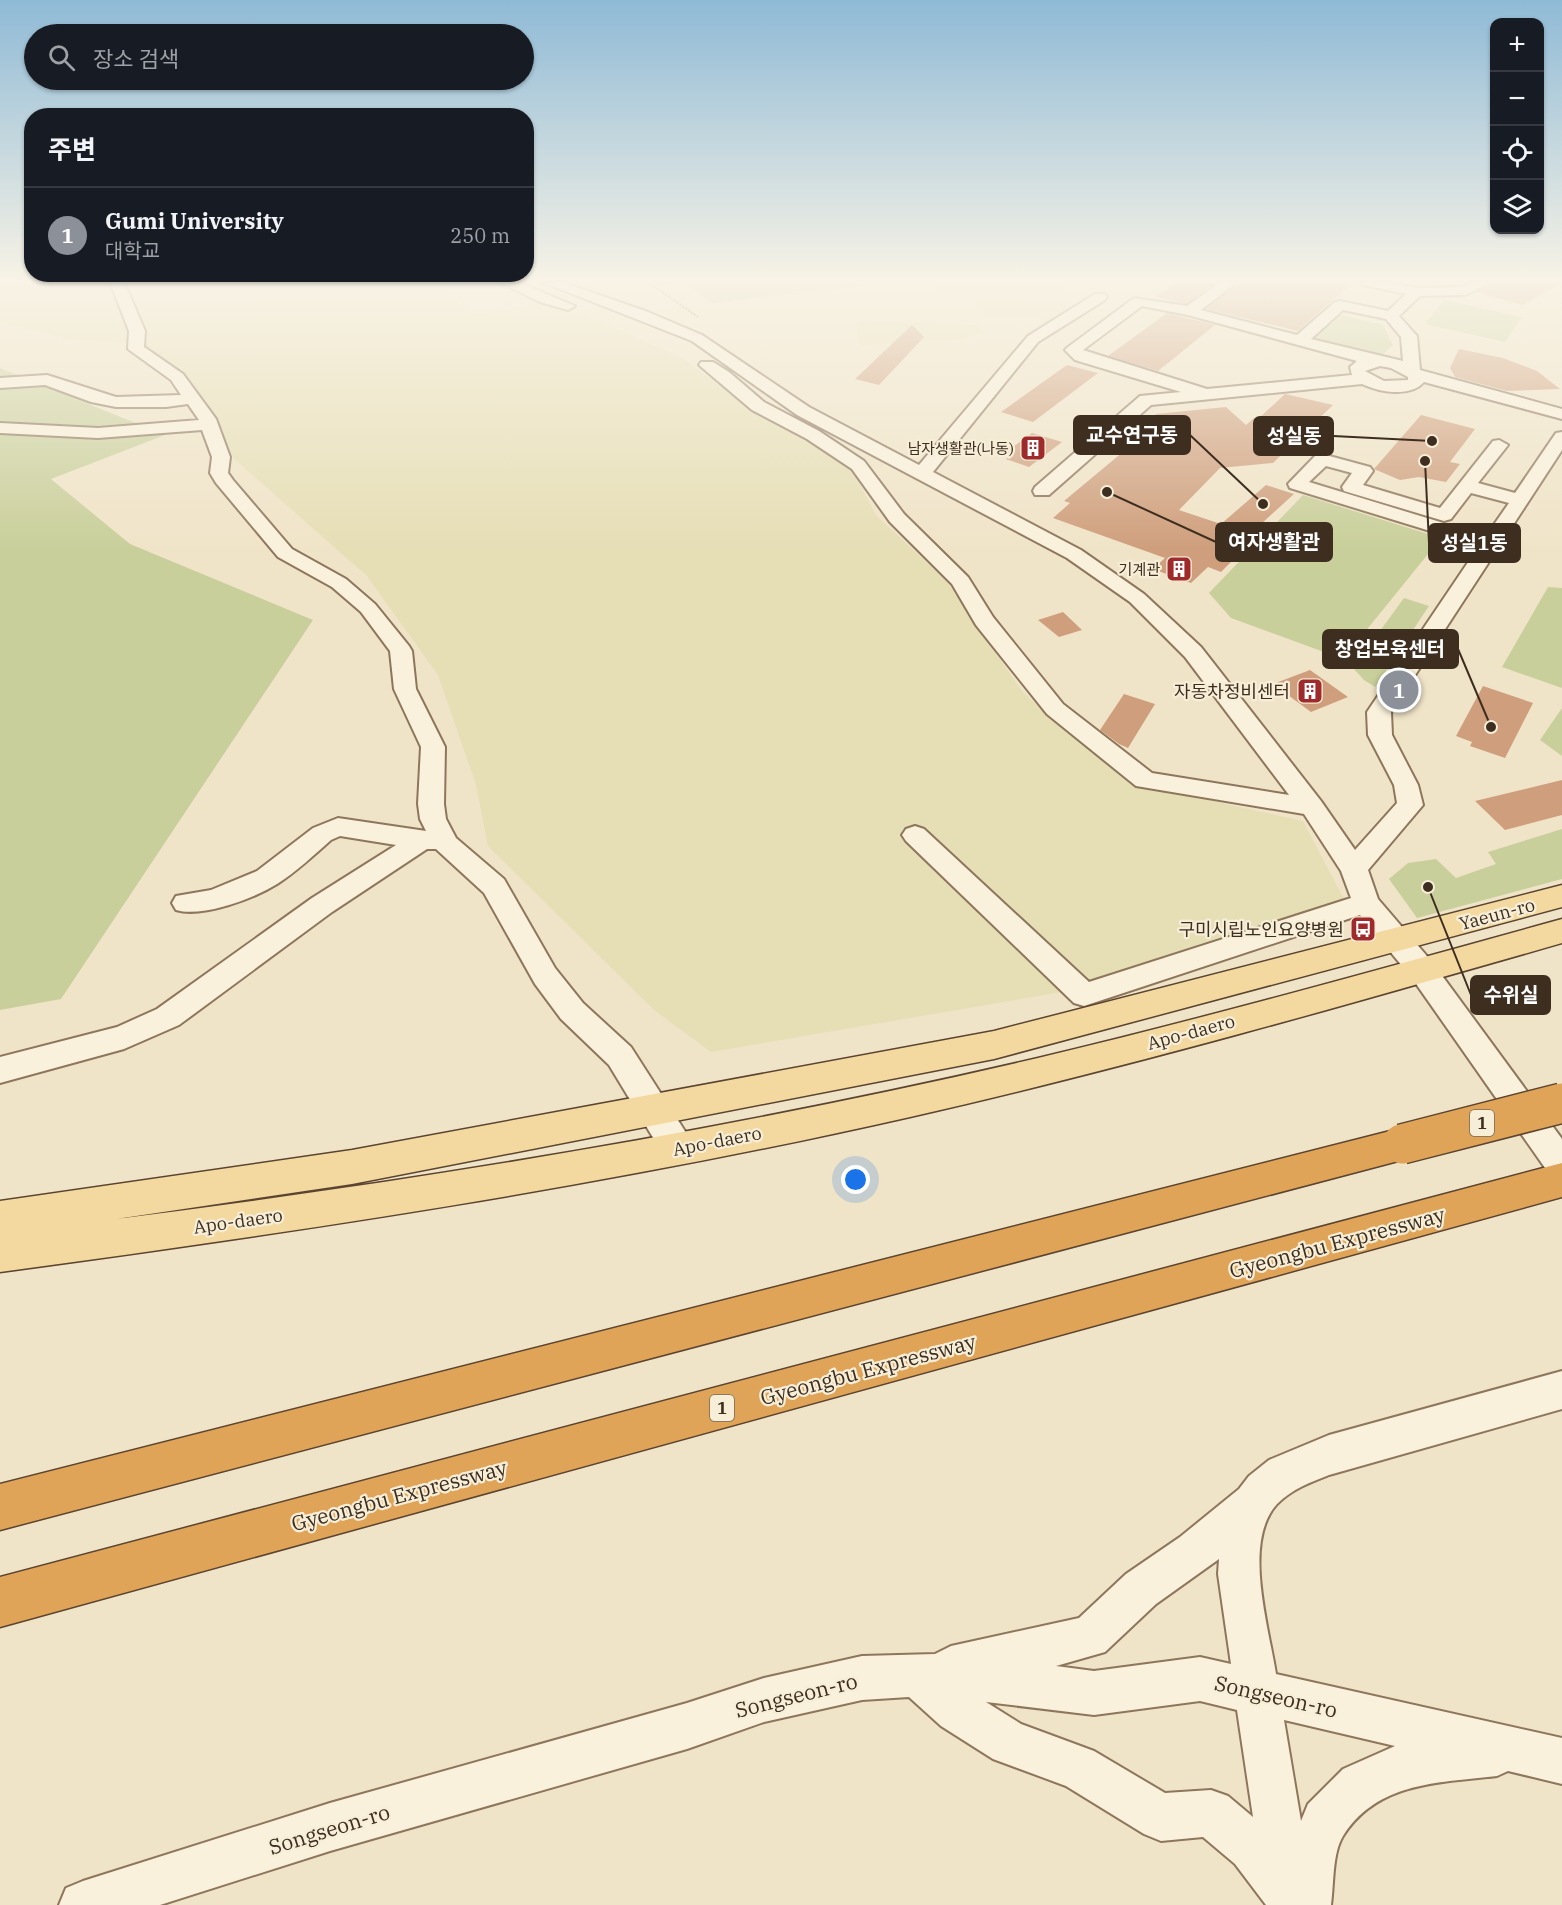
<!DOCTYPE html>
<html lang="ko">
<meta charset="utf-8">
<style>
body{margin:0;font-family:"IBM Plex Serif","Noto Sans KR",serif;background:#242831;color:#f1f3f6}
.controls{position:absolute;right:18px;top:18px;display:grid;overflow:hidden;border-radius:12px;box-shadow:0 2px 4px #0004}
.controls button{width:54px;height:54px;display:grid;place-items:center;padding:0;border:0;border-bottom:2px solid #363941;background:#171b24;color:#f1f3f6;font:30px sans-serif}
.you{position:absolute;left:856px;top:1180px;width:21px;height:21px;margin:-15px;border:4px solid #fff;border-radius:50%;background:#1a73e8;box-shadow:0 0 0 9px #1a73e833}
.badge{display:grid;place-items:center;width:39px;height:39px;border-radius:50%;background:#8c9099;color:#fff;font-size:20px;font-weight:700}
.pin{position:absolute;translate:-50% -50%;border:3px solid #fff;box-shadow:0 2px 6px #0006}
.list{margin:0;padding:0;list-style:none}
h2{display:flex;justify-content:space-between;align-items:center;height:78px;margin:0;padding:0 24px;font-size:26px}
h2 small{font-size:20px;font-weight:400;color:#9ea1a6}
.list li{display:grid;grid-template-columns:39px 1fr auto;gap:18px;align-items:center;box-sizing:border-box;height:96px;padding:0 24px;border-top:2px solid #363941}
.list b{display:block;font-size:22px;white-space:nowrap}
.list p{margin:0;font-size:20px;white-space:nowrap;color:#9ea1a6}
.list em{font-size:20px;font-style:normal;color:#9ea1a6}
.icon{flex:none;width:33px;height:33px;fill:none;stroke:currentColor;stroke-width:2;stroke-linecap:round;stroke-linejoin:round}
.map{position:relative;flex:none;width:1562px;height:1905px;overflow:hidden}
.search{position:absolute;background:#171b24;box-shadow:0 2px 4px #0004;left:24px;top:24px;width:510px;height:66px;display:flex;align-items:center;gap:15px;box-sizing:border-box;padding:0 21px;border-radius:33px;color:#9ea1a6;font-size:22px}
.panel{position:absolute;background:#171b24;box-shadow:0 2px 4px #0004;left:24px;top:108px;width:510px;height:174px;border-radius:24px}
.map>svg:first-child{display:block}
.farmland{fill:#e6deb5}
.green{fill:#c9cf9b}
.building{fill:#cf9f7d}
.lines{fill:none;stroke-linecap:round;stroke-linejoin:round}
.minor-casing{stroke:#8d765c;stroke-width:4}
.major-casing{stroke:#5b4430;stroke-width:3}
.highway-casing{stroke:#5b4430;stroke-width:3}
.path{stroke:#8d765c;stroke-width:2;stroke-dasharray:2 1.5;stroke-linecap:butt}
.minor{fill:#faf1dc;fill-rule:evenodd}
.major{fill:#f3d9a0;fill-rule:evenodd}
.highway{fill:#e0a458;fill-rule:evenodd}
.highway-bridge-casing{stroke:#5b4430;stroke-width:42;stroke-linecap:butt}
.highway-bridge{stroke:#e0a458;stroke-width:39}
.labels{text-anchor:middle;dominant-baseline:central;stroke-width:4.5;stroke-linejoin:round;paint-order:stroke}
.far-poi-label{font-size:15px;fill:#3d2e20;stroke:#f7eed8;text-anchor:end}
.shield{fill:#f7eed8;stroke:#756857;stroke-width:1.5}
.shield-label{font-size:16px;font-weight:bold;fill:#3d2e20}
.poi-label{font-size:18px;fill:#3d2e20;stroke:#f7eed8;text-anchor:end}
.street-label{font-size:18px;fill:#3d2e20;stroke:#f7eed8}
.near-street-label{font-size:21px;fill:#3d2e20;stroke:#f7eed8}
.leader{fill:none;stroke:#3d2e20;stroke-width:2}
.callout-dot{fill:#3d2e20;stroke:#f7eed8;stroke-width:2}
.callout{fill:#3d2e20;stroke:#3d2e20;stroke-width:2}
.callout-label{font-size:20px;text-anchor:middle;font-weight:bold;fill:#fff}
</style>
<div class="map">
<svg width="1562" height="1905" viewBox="0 0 1562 1905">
<rect width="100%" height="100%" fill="#f0e4c8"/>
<g class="farmland">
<path d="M0,282H476L442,288L474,315L539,305L595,319L680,357L749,406L850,466L876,515L947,582L1022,691L1059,726L1153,788L1303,821L1344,899L1062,992L711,1052L654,1010L488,846L476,785L438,675L367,576L234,459L196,391L145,344L75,340L0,322Z"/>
<path d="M940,282H1057L1076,302L1050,324L1037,317H979L975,298L934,291Z"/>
<path d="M864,320L978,325L984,332L963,339L859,346L856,324Z"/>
</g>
<g class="green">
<path d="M684,282H894L712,303Z"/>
<path d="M1444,300L1522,317L1505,342L1425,324Z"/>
<path d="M1342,315L1383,325L1393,345L1378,359L1310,341Z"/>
<path d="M0,368L165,435L51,479L130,544L313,620L61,999L0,1010Z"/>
<path d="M1303,495L1441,538L1343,659L1231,618L1209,593Z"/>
<path d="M1548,587L1562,588V688L1502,667Z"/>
<path d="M1404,598L1429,606L1375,687L1364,680L1353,668Z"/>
<path d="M1562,708V756L1540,740Z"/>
<path d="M1562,829V879L1417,918L1389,879L1408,863L1436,859L1456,878L1496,864L1488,852Z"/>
</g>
<g class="building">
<path d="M1178,282L1195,284L1217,282L1186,304L1155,296Z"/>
<path d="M1239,282H1353L1298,331L1206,309Z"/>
<path d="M1495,282H1562L1523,305L1477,292Z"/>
<path d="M1167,313L1215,325L1158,371L1108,356Z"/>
<path d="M912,325L924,337L879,385L855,379Z"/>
<path d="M1459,349L1503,358L1537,371L1560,389L1507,391L1455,377L1450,368Z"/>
<path d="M1067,365L1098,373L1033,422L1001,412Z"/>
<path d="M1285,394L1333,405L1273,463L1220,468L1179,510L1221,524L1266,485L1294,494L1250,534L1257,536L1221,572L1208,567L1191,583L1153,569L1165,558L1053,518L1070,503L1064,501L1136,441L1128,439L1156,414L1226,407L1246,425L1254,418L1258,419Z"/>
<path d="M1421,415L1475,429L1450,462L1460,464L1446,482L1419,477L1400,480L1374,469Z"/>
<path d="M1032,433L1062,442L1029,467L1006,459L1011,455L1005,453Z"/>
<path d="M1063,612L1082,630L1059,637L1038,620Z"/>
<path d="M1310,670L1348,697L1311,712L1273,684Z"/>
<path d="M1483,686L1533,703L1505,758L1470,746L1472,742L1456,736Z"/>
<path d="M1124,694L1155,704L1128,748L1119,744L1100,730Z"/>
<path d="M1562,780V815L1505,830L1475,801Z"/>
</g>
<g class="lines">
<g class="minor-casing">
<g id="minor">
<path d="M110,282H124L145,331L144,347L183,374L216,419L230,457L228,473L233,480L292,549L346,579L375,604L409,646L412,651L416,689L445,747L444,804L446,819L456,838L504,879L555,968L583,1003L631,1047L690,1139L694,1149L690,1159L678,1163L666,1159L609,1065L561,1019L535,984L484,893L436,849H427L332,912L179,1025L124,1049L0,1083V1057L117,1027L157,1009L312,898L396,845L340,836L331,840C314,855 296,872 277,884C255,898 202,918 176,910L172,903L176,896L211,890L257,871L313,828L338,818L426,831L420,819L418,804L421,747L394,689L390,651L361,612L332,587L278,557L216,483L210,473L212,457L202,430L98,438L0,433V423L98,428L199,420L188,404L166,407H116L91,402L45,385L0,388V378L47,375L116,397L181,395L171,380L128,349L129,331Z"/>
<path d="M499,282H518L575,306L568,310L540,302Z"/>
<path d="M542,282H562L648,312L702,335L809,407L919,465L1028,336L1095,294H1105L1107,297L1105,300L1038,342L933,472L1081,550L1144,594L1201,647L1321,801L1355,850L1397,803L1394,785L1368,735L1367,712L1479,546L1290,488L1288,484L1316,455L1322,454L1370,467L1373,471L1363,485L1440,508L1493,441L1499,440L1508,445L1478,483L1515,493L1556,433L1562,432V450L1391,712L1392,735L1418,785L1423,805L1368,870L1378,899L1432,962L1562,1139V1179L1550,1175L1412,978L1360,915L1084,1006L1074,1003L906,841L902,835L906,829L915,826L924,829L1089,982L1351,898L1341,871L1304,814L1136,786L1047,714L976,625L952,584L890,522L852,469L807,439L752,410L699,365L701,362H713L729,372L764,402L819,431L864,461L904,514L968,577L993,617L1063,704L1152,773L1289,795L1185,657L1130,602L1067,558L797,415L692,341ZM1326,466L1352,473L1342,487L1344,491L1444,521L1451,519L1471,493L1509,503L1486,536L1309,482Z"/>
<path d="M1221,282H1237L1201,310L1297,335L1335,302L1340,301L1388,311L1406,294L1364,285L1362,282H1389L1416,288L1463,287L1474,282H1493L1465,295L1420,296L1399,316L1417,336L1420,370L1562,409V419L1424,382C1410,398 1379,392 1362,384L1151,405L1049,495H1035L1033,491L1035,487L1140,396L1181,392L1075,360L1065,350L1068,347L1134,298L1187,306ZM1142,306L1188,315L1357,361L1350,367L1352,375L1207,389L1083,350ZM1343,310L1386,319L1401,337L1403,361L1311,339ZM1380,366L1391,368L1408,377V380L1384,381L1365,371Z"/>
<path d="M1562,1371V1409L1329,1475C1311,1482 1292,1489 1277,1504C1242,1542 1269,1628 1276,1674L1562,1738V1784L1508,1771L1497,1776C1440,1783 1378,1781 1343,1836C1332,1854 1334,1885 1331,1905H1266L1235,1864L1203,1837L1161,1841L1144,1834L1066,1786L993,1759L941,1726L909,1697L862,1700L764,1722L687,1749L330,1851L160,1905H59L66,1888L83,1881L330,1803L687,1703L764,1678L862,1656L935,1654L951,1646L1079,1618L1126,1574L1180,1537L1239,1489L1249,1476L1269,1460L1329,1435ZM1219,1559L1218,1574L1231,1664L1200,1657L1094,1671L1056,1666L1105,1652L1156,1604ZM1200,1701L1237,1710L1253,1817L1228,1796L1211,1790L1165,1793L1094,1751L1021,1724L986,1702L1094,1715ZM1284,1720L1395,1746L1343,1769L1308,1804L1301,1821Z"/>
</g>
</g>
<g class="major-casing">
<path id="major" d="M1562,885V907L994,1059L352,1184L116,1219C425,1180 734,1129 1038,1058C1214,1016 1388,967 1562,919V943C1346,1005 1130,1067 910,1117C610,1185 305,1231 0,1272V1201L352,1150L994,1031Z"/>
</g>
<g class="highway-casing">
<g id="highway">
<path d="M1402,1128L1415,1132L1421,1144L1415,1156L1402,1160L0,1530V1484Z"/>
<path d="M1562,1163V1197L0,1627V1577Z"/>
</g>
</g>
<g class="path">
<path d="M648,282L698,317"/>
<path d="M654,285L674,282"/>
</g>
<use href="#minor" class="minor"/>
<use href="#major" class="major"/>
<use href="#highway" class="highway"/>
<g class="highway-bridge-casing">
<path id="highway-bridge" d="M1402,1144L1562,1103"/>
</g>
<use href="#highway-bridge" class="highway-bridge"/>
</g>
<linearGradient id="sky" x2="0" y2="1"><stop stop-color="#8fbad6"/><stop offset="0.51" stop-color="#f8f3e6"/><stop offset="1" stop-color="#f8f3e6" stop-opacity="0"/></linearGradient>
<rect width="1562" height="549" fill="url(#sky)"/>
<defs>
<g id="building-square" transform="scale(1.35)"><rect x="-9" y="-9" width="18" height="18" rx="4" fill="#9e2a2b" stroke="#f7eed8"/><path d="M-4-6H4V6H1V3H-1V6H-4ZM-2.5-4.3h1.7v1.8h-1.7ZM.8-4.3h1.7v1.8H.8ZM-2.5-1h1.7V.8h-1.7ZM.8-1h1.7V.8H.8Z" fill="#fff"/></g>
<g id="bus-square" transform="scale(1.35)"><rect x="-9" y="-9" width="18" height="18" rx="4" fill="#9e2a2b" stroke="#f7eed8"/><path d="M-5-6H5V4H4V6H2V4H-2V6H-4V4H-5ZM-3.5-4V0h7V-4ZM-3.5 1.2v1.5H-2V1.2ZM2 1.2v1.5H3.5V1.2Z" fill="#fff"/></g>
</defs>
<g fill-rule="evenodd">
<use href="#building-square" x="1033" y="448"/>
<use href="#building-square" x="1179" y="569"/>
<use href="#building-square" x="1310" y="691"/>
<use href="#bus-square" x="1363" y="929"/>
</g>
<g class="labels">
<g class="far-poi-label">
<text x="1014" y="448">남자생활관(나동)</text>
<text x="1160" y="569">기계관</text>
</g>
<g class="shield">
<rect x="1470" y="1110" width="24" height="26" rx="4.5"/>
<rect x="710" y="1395" width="24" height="26" rx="4.5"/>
</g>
<g class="shield-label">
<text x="1482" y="1123">1</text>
<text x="722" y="1408">1</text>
</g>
<g class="poi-label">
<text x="1290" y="691">자동차정비센터</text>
<text x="1344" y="929">구미시립노인요양병원</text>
</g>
<g class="street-label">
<text transform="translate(1497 914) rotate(-15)">Yaeun-ro</text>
<text transform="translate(1191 1032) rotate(-15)">Apo-daero</text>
<text transform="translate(717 1141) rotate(-11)">Apo-daero</text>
<text transform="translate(238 1221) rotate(-8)">Apo-daero</text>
</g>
<g class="near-street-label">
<text transform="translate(1337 1242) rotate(-15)">Gyeongbu Expressway</text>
<text transform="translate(868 1369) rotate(-15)">Gyeongbu Expressway</text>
<text transform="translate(399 1495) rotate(-15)">Gyeongbu Expressway</text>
<text transform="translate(796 1695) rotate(-14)">Songseon-ro</text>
<text transform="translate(1276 1696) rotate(13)">Songseon-ro</text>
<text transform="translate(329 1829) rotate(-17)">Songseon-ro</text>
</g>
</g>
<path class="leader" d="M1263 504L1190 435M1432 441L1333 436M1107 492L1216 542M1425 461L1429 543M1491 727L1458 649M1428 887L1471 995"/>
<g class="callout-dot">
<circle cx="1263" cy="504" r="6"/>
<circle cx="1432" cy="441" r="6"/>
<circle cx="1107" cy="492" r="6"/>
<circle cx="1425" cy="461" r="6"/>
<circle cx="1491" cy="727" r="6"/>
<circle cx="1428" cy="887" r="6"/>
</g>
<g class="callout">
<rect x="1074" y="416" width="116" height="38" rx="6"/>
<rect x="1254" y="417" width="79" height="38" rx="6"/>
<rect x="1216" y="523" width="116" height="38" rx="6"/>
<rect x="1429" y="524" width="91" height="38" rx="6"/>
<rect x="1323" y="630" width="135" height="38" rx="6"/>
<rect x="1471" y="976" width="79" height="38" rx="6"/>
</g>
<g class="callout-label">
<text x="1132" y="442">교수연구동</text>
<text x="1294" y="443">성실동</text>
<text x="1274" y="549">여자생활관</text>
<text x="1474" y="550">성실1동</text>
<text x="1390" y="656">창업보육센터</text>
<text x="1511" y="1002">수위실</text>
</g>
</svg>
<div class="controls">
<button>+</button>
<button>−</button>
<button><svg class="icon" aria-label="locate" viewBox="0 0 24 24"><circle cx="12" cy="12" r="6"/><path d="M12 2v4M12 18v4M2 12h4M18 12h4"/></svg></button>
<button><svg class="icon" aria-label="layers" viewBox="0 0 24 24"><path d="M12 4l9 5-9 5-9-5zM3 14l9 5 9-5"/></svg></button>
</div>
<div class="you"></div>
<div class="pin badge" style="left:1399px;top:690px">1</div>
<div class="search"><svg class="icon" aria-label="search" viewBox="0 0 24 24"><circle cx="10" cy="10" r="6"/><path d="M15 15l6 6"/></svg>장소 검색</div>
<section class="panel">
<h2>주변<small></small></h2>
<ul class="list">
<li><span class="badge">1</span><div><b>Gumi University</b><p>대학교</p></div><em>250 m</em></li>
</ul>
</section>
</div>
